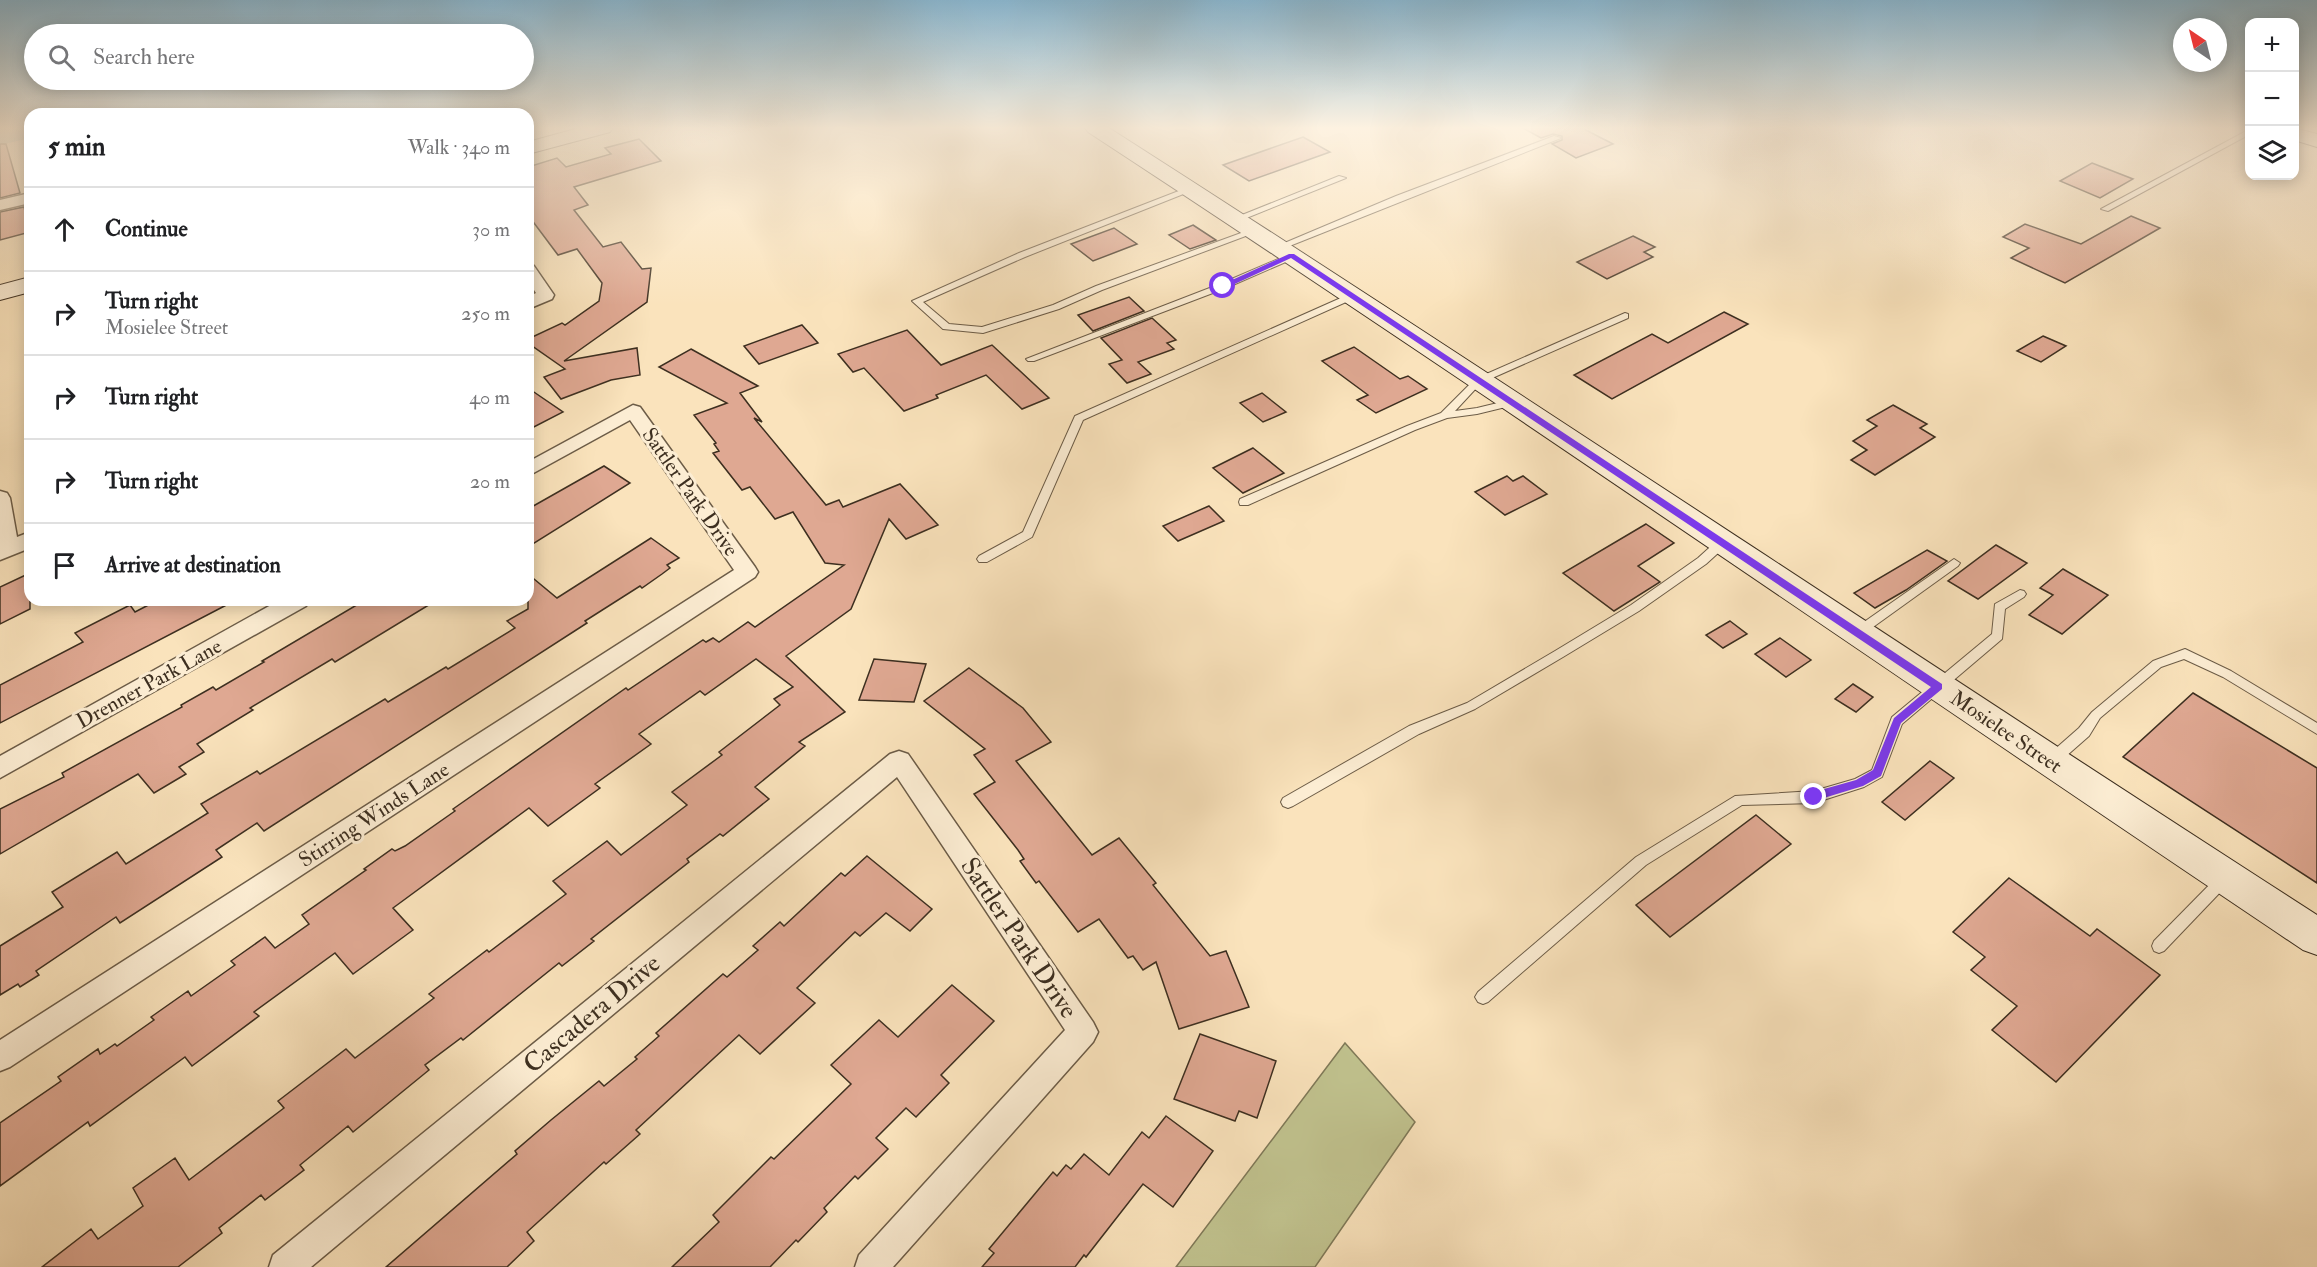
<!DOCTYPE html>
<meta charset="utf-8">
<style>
body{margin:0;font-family:"IM FELL Double Pica",serif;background:#f6f6f6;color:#202124}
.controls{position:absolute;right:18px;top:18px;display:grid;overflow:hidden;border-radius:12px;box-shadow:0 3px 15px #0003}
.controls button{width:54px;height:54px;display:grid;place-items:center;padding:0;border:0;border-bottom:2px solid #e0e0e0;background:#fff;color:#202124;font:30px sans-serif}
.compass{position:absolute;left:2173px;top:18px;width:54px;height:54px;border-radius:50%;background:#fff;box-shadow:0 3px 15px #0003;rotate:325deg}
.stop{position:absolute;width:18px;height:18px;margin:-14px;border:4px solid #7c3aed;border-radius:50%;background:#fff}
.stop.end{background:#7c3aed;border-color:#fff;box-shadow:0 2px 6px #0008}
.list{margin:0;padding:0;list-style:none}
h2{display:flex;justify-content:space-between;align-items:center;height:78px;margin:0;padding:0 24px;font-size:26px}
h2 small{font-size:20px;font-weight:400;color:#757577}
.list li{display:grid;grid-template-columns:39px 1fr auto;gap:18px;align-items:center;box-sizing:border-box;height:84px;padding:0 24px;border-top:2px solid #e0e0e0}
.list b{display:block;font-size:22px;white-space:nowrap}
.list p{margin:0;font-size:20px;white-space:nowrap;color:#757577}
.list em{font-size:20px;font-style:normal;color:#757577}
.icon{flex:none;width:33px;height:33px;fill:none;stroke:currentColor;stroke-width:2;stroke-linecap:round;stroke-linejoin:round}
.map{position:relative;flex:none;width:2317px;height:1267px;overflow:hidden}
.search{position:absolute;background:#fff;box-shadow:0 3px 15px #0003;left:24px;top:24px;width:510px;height:66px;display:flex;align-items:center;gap:15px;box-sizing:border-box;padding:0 21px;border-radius:33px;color:#757577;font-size:22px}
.panel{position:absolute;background:#fff;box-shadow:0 3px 15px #0003;left:24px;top:108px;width:510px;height:498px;border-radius:18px}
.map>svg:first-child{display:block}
.green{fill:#c1c38f;stroke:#7f7958;stroke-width:1.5}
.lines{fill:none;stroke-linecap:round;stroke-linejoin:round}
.river{fill:#9ebeb0;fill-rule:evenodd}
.building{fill:#dfa892;stroke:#3d2f20;stroke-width:1.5}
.lane-casing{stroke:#6c5c47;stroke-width:2}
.street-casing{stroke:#6c5c47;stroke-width:3}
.secondary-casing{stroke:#3d2f20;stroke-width:2}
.lane{fill:#fcedd3;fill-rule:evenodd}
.street{fill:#fcedd3;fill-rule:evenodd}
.secondary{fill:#fcedd3;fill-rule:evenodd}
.route{fill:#7c3aed}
.labels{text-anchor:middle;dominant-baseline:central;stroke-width:6;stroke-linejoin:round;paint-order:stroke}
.street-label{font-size:21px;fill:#3d2f20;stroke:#fcedd3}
.near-street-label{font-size:26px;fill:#3d2f20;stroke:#fcedd3}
</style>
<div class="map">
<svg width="2317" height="1267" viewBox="0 0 2317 1267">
<rect width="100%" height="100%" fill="#fae3bc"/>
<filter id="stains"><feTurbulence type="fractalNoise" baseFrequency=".00333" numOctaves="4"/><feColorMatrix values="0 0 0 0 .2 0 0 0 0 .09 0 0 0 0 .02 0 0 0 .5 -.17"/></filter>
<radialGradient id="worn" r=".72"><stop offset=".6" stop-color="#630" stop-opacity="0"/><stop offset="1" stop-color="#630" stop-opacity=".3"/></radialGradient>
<path class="green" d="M1345,1043L1415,1122L1315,1267H1176Z"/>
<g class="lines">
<path class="river" d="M0,128H30V138L0,145Z"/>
</g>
<g class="building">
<path d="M1523,128H1582L1613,144L1576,158L1552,144L1562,140V136L1553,134L1541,138Z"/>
<path d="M1303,137L1330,152L1249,181L1223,165Z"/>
<path d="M639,139L661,161L574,187L588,205L574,210L603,247L621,242L642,269L651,268L647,302L564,361L637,348L640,375L611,380L561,399L544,377L565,369L528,343V339L562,323L565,325L599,301L602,283L577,249L558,255L528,215V167L557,158L566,167L611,154L605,148Z"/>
<path d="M0,144H6L20,193L0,198Z"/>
<path d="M2092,163L2133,179L2100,198L2060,181Z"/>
<path d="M24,207L30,232L0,240V212Z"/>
<path d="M2131,216L2160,228L2065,283L2011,258L2029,248L2003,237L2025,224L2081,244Z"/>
<path d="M1193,225L1216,240L1190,249L1169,235Z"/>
<path d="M1114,228L1137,244L1093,261L1071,244Z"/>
<path d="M1633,236L1655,247L1644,252L1653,257L1607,279L1577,262Z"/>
<path d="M1129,297L1144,311L1093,331L1078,315Z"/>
<path d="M1724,312L1748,324L1612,399L1574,375L1652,334L1668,343Z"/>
<path d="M1152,318L1176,340L1167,343L1174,349L1138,362L1151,374L1127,383L1109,364L1122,360L1101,338Z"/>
<path d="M802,325L818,343L759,364L744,346Z"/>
<path d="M907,330L941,365L992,345L1049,398L1022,409L986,375L936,395L938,398L904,411L864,368L853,372L838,354Z"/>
<path d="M2043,336L2066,346L2041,362L2017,351Z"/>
<path d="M1354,347L1400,379L1408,376L1427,389L1376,413L1357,400L1368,395L1322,361Z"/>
<path d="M691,349L758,386L740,393L762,422L754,418L826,505L839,500L843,507L900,484L938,525L906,539L889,519L851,609L786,656L845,712L799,742L805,746L755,787L769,799L723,836L720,834L687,859L689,862L591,939L594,941L562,966L559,963L463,1040L461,1038L425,1065L429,1070L353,1132L348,1126L300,1165L304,1170L265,1200L261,1195L219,1228L222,1233L178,1267H42L91,1229L98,1239L143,1206L133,1188L175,1158L189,1180L284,1108L278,1101L346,1049L355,1058L434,998L429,994L487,950L489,952L566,894L553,881L607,841L621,855L687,805L672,792L722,755L719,752L780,705L774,699L793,687L756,659L705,695L700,691L639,734L651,744L595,784L600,788L548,826L529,808L393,908L413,930L353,974L335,953L254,1012L259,1016L192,1066L185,1057L90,1126L88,1122L0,1186V1123L61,1081L58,1077L98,1049L100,1054L115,1044L117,1046L154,1020L151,1017L188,991L191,996L235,965L231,961L265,937L275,948L309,924L302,915L366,870L364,869L392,849L395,851L405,846L455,811L453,809L626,688L628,690L703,640L706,642L713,638L719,642L748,622L755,627L844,565L825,563L793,512L775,519L750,487L742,490L713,453L719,451L714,444L716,443L694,415L727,403L659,367Z"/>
<path d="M528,388L563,412L528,430Z"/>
<path d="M1262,393L1286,412L1263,422L1240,403Z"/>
<path d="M1893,405L1927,424L1920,428L1935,437L1875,475L1851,460L1867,450L1853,441L1877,426L1867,420Z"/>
<path d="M1253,448L1284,473L1243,493L1213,468Z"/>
<path d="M604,466L630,483L528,547V509Z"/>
<path d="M1507,476L1513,481L1523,476L1547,494L1505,515L1475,492Z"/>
<path d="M1209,506L1224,521L1178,541L1163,526Z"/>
<path d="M1646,524L1674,543L1638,566L1660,582L1614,611L1563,573Z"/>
<path d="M651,538L679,558L667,565L670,568L662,574L642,588L640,586L585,621L587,623L264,831L257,823L216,850L222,857L120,923L116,917L36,971L39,975L20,987L18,984L0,995V946L63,907L52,892L117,852L126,864L208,813L201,804L257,771L260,774L385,699L388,702L446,667L448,669L515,628L507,621L528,609V574L557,598Z"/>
<path d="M1996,545L2027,563L1978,599L1948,581Z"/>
<path d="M1927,550L1947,561L1906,590L1875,608L1854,593Z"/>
<path d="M2063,569L2108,595L2062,634L2029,615L2053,595L2040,588Z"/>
<path d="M30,573V609L0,624V587Z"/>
<path d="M158,600H236L0,723V685L83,642L75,633L130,605L135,612Z"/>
<path d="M365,600H437L335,662L332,659L250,708L253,710L197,744L204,752L179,767L186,774L154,793L138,774L0,854V809L64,777L62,773L182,707L181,705L213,687L216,690L264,662L262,661Z"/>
<path d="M1730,621L1747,634L1723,648L1706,635Z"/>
<path d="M1780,638L1811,660L1786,677L1755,654Z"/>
<path d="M874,659L926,664L914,702L859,700Z"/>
<path d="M969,668L1023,708L1051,742L1016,761L1092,855L1119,838L1156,883L1153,885L1210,956L1226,951L1249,1007L1179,1029L1156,962L1143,970L1133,956L1128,958L1099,919L1078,932L1039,881L1036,883L1020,861L1024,859L1018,850L974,794L995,782L974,755L985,749L924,701Z"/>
<path d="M1853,684L1873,697L1856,712L1835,699Z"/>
<path d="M2193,693L2317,768V883L2123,757Z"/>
<path d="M1930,761L1954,778L1905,820L1882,802Z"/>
<path d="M1756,815L1791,844L1670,937L1636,905Z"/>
<path d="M867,856L932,909L910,931L886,913L860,936L855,932L797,988L815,1003L760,1054L739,1035L636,1130L640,1134L606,1164L604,1162L527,1232L534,1241L507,1267H386L517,1154L515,1151L551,1120L599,1081L604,1086L637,1059L635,1057L659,1036L656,1033L723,974L727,977L758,950L753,946L780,922L784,926L841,873L845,876Z"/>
<path d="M2009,878L2090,936L2097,929L2160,975L2056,1082L1992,1030L2017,1006L1971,970L1985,957L1953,932Z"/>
<path d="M952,985L994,1021L941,1075L949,1083L916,1117L906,1108L876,1138L888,1149L858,1179L855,1176L824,1208L827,1212L798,1242L796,1240L770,1267H672L719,1222L713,1215L771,1157L774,1159L851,1084L831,1065L879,1020L898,1037Z"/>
<path d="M1200,1034L1276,1061L1257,1118L1239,1111L1235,1121L1174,1099Z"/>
<path d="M1166,1116L1213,1151L1173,1207L1143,1184L1086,1257L1084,1255L1075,1267H982L994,1253L989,1249L1053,1172L1057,1176L1066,1165L1071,1169L1084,1154L1109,1175L1142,1132L1149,1138Z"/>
</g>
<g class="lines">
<g class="lane-casing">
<g id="lane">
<path d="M2250,129V134L2108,211L2101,209Z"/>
<path d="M1554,136L1561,138L1282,249L1275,247L1396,196Z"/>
<path d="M1339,176L1346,178L1239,221L1232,219Z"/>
<path d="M1189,187L1196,189L1025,257L923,302L949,324L982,327L1053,305L1096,286L1252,229L1259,231L1102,290L1059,309L983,333L943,329L912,301L1019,253Z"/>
<path d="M1292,253L1296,256L1295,258L1226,288L1034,361H1028L1026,359L1220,284Z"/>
<path d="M1352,293L1357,296L1355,298L1083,420L1032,537L987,562H979L977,559L979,556L1023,532L1075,416Z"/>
<path d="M1625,313L1628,314V318L1481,383L1455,411L1477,408L1510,400L1514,401V405L1477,414L1447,418L1415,430L1248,505H1240L1239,502L1240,499L1407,426L1441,413L1475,379Z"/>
<path d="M1723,538L1729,542L1727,545L1706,564L1639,611L1563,657L1475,709L1419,734L1293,806L1288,808L1283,806L1281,802L1283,798L1409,726L1467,703L1555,651L1631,605L1698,558L1719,539Z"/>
<path d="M1954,559L1960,563L1958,566L1862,635H1854L1852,632L1854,629Z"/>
<path d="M2020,590L2024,591L2026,594L2024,597L2005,609L2002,639L1902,724L1882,777L1864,787L1814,803L1742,805L1646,865L1488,1002L1483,1004L1478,1002L1475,997L1478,992L1636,857L1735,796L1814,791L1855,779L1872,770L1892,717L1992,634L1995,604Z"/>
<path d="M2185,649L2231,671L2317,723V734L2223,677L2184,659L2161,667L2100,718L2089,736L2056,765L2051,766L2046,765L2044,761L2046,757L2079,728L2092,712L2153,661Z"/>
<path d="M2225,872L2230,874L2232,878L2230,882L2164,951L2159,953L2154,951L2152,946L2154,941L2220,874Z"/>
</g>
</g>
<g class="street-casing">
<g id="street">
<path d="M30,193V203L0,210V200Z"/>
<path d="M528,264L534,266L554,295L552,299L528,309V297L536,293L528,281Z"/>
<path d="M633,405L640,407L755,567L758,572L755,577L10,1067L0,1071V1040L734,570L630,420L528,476V462Z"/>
<path d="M0,491L7,493L10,498L17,537L30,532V548L0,560Z"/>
<path d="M280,600H309L306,606L0,778V756Z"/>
<path d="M899,751L908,754L1093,1022L1098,1032L1093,1042L893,1267H855L859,1255L1065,1030L897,777L311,1267H269L273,1255L890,754Z"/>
</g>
</g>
<g class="secondary-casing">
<g id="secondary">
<path d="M579,128H613L610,132L528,154V142Z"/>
<path d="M1085,128H1109C1514,387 1913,655 2317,915V955L2303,950C1897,678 1496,399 1088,132Z"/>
<path d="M2294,128L2317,134V147L2294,140Z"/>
<path d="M30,277V292L0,300V285Z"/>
</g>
</g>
<use href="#lane" class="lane"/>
<use href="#street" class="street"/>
<use href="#secondary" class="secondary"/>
</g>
<linearGradient id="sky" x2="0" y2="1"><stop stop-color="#8ab8d2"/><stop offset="0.42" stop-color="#fdf2e1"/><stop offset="1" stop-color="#fdf2e1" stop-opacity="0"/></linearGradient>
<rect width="2317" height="305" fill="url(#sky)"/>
<path class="route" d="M1289,254H1294L1942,684V689L1901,723L1881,776L1863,786L1814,801L1808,797L1810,793L1856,780L1873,770L1894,718L1931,687L1291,258L1226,288L1219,286Z"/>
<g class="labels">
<g class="street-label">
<text transform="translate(690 492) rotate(55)">Sattler Park Drive</text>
<text transform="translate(149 684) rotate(-29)">Drenner Park Lane</text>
<text transform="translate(2006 732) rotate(34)">Mosielee Street</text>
<text transform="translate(374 815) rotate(-33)">Stirring Winds Lane</text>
</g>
<g class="near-street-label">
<text transform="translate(1019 938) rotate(56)">Sattler Park Drive</text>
<text transform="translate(592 1014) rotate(-40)">Cascadera Drive</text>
</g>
</g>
<rect width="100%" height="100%" filter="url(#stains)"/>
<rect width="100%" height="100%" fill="url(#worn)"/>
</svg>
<div class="controls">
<button>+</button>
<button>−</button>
<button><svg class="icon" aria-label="layers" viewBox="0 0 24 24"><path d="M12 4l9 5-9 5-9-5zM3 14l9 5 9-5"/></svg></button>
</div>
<svg class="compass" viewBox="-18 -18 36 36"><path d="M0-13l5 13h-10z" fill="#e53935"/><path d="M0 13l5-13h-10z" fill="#757577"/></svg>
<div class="stop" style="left:1223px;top:286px"></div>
<div class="stop end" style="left:1814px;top:797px"></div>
<div class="search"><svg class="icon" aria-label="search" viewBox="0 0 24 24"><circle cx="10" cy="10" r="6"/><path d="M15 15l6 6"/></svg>Search here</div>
<section class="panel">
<h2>5 min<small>Walk · 340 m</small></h2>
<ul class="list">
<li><svg class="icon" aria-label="ahead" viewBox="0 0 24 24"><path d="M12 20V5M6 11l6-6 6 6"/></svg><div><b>Continue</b></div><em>30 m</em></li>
<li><svg class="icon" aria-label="right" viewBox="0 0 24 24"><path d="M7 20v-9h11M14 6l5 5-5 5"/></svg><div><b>Turn right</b><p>Mosielee Street</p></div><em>250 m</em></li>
<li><svg class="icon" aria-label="right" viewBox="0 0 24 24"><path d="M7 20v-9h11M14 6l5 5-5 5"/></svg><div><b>Turn right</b></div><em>40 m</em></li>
<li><svg class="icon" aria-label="right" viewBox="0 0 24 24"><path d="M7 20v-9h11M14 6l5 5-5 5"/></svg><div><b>Turn right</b></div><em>20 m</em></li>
<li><svg class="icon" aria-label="arrive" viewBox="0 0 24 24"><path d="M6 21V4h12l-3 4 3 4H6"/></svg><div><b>Arrive at destination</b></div></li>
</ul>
</section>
</div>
